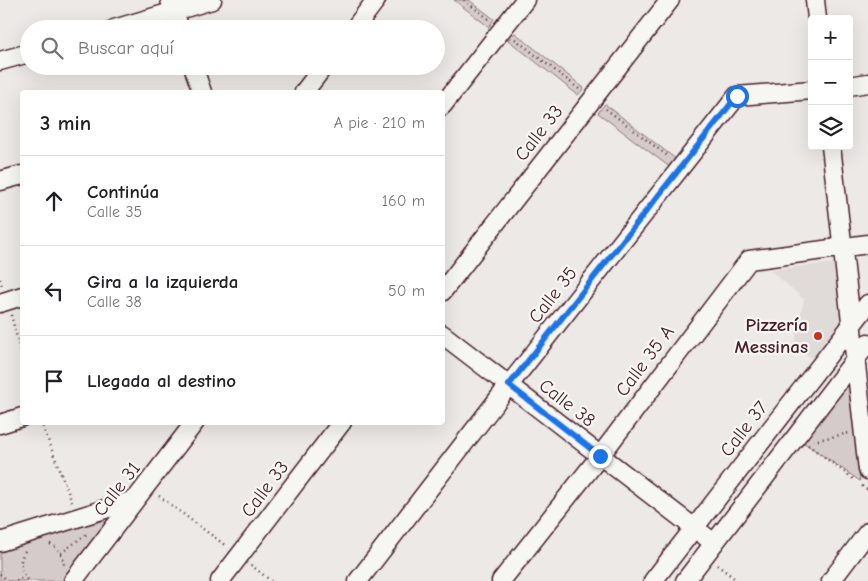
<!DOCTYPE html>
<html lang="es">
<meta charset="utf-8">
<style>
body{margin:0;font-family:"Comic Neue",sans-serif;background:#f6f6f6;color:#202124}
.controls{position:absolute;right:15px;top:15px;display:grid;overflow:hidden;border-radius:5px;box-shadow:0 5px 20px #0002}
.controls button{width:45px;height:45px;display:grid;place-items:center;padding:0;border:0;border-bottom:1px solid #e0e0e0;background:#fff;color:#202124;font:25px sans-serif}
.stop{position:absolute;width:15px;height:15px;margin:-11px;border:4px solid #1a73e8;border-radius:50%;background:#fff}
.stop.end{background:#1a73e8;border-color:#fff;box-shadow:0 1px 5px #0008}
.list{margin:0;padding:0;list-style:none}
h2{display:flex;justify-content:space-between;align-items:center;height:65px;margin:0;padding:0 20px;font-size:21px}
h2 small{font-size:16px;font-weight:400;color:#757577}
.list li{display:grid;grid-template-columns:32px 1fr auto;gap:15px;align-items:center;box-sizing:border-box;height:90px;padding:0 20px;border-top:1px solid #e0e0e0}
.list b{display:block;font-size:19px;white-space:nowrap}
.list p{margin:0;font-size:16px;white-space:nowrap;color:#757577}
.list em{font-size:16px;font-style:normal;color:#757577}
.icon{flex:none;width:28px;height:28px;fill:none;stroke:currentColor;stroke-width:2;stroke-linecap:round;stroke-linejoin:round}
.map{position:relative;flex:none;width:868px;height:581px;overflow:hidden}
.search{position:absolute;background:#fff;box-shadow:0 5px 20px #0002;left:20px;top:20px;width:425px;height:55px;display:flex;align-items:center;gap:12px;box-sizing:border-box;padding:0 18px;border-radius:28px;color:#757577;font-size:19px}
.panel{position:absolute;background:#fff;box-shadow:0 5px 20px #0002;left:20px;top:90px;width:425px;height:335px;border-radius:5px}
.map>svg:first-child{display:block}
.built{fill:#e0dad8}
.green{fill:#d4cbca;stroke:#8f757a}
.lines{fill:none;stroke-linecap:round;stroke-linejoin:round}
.minor-casing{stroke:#4a1f2b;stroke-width:21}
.path{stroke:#4a1f2b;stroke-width:2.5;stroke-dasharray:1 4;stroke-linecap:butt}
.minor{stroke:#f6f6f2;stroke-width:18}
.route{stroke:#1a73e8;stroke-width:6}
.poi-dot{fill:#c8321e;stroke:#f6f6f2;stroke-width:2}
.labels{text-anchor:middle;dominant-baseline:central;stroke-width:4.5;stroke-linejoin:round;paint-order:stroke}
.street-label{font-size:19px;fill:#4a1f2b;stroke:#f6f6f2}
.poi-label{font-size:19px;font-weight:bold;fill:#4a1f2b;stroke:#f6f6f2;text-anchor:end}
</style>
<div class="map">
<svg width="868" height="581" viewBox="0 0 868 581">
<rect width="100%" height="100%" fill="#ece9e6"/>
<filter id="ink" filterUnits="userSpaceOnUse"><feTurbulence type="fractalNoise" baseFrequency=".02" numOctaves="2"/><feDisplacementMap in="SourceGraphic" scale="10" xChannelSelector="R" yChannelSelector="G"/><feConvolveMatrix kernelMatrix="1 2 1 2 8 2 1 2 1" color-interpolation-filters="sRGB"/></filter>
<g filter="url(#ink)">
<path class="built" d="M834,263L843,322L814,359L794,346L804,299L770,270Z"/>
<g class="green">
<path d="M454,0H469L494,19L489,27Z"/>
<path d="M515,33L584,88L578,95L508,40Z"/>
<path d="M605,104L677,160L671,168L598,113Z"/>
<path d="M849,383L860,481L803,442Z"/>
<path d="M101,519L106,522V526L64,581H0V552Z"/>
</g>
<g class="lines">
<g class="minor-casing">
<g id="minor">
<path d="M170,0L180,29"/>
<path d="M815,0L817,19"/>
<path d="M114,29L212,0"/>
<path d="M354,29L376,0"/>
<path d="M0,61L29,53"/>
<path d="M193,66L202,92"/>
<path d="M849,86L868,83"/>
<path d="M304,92L324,66"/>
<path d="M442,106L525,0"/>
<path d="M831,146L868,470"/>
<path d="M0,181L22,175"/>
<path d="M442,292L670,0"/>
<path d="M0,303L22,296"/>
<path d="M442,334L714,543"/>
<path d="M0,424L22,417"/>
<path d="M0,542L134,500"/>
<path d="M73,581L195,422"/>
<path d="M220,581L342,422"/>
<path d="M358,581L509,385L737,96L812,90"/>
<path d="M501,581L600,456L749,260L868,244"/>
<path d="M653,581L868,304"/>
<path d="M685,581L868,343"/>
<path d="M831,581L868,532"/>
</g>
</g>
<g class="path">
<path d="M464,0L490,20"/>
<path d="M515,39L579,89"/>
<path d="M606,109L669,157"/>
<path d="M0,279L2,286"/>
<path d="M11,315L22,357"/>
<path d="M41,422L72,502"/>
<path d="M813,441L849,433"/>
<path d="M808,445L856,481"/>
<path d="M862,486L868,490"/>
<path d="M159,496L226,546"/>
<path d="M50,544C59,548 63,555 64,565"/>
<path d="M25,551C18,562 20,571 28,581"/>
<path d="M61,553L88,533"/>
<path d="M251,565L271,581"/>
<path d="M717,565L738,581"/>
<path d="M0,574L8,581"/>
<path d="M16,581L24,576"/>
</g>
<use href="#minor" class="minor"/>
</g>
</g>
<g class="lines" filter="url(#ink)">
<path class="route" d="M600,456L509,385L737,96"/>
</g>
<circle class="poi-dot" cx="818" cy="336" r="5"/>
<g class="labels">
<g class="street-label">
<text transform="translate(539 133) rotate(-52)">Calle 33</text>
<text transform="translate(553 295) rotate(-52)">Calle 35</text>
<text transform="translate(645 361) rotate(-53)">Calle 35 A</text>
<text transform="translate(567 403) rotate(38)">Calle 38</text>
<text transform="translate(744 429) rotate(-52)">Calle 37</text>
<text transform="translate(117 489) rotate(-52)">Calle 31</text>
<text transform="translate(265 489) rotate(-53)">Calle 33</text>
</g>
<g class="poi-label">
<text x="808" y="325">Pizzería<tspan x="808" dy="22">Messinas</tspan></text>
</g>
</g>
</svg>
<div class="controls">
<button>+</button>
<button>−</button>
<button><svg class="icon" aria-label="layers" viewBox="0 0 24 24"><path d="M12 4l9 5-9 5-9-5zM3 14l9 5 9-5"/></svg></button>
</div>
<div class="stop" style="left:737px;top:96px"></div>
<div class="stop end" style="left:600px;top:456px"></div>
<div class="search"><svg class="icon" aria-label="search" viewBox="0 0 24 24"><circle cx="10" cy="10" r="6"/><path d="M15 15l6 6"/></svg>Buscar aquí</div>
<section class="panel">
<h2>3 min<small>A pie · 210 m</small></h2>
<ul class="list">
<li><svg class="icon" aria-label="ahead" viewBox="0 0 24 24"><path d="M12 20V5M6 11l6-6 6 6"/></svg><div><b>Continúa</b><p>Calle 35</p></div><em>160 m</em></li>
<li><svg class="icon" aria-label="left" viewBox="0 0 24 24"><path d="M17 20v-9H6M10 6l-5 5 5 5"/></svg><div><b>Gira a la izquierda</b><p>Calle 38</p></div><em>50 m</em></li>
<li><svg class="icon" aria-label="arrive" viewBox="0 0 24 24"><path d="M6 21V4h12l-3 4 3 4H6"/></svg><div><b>Llegada al destino</b></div></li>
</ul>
</section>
</div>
